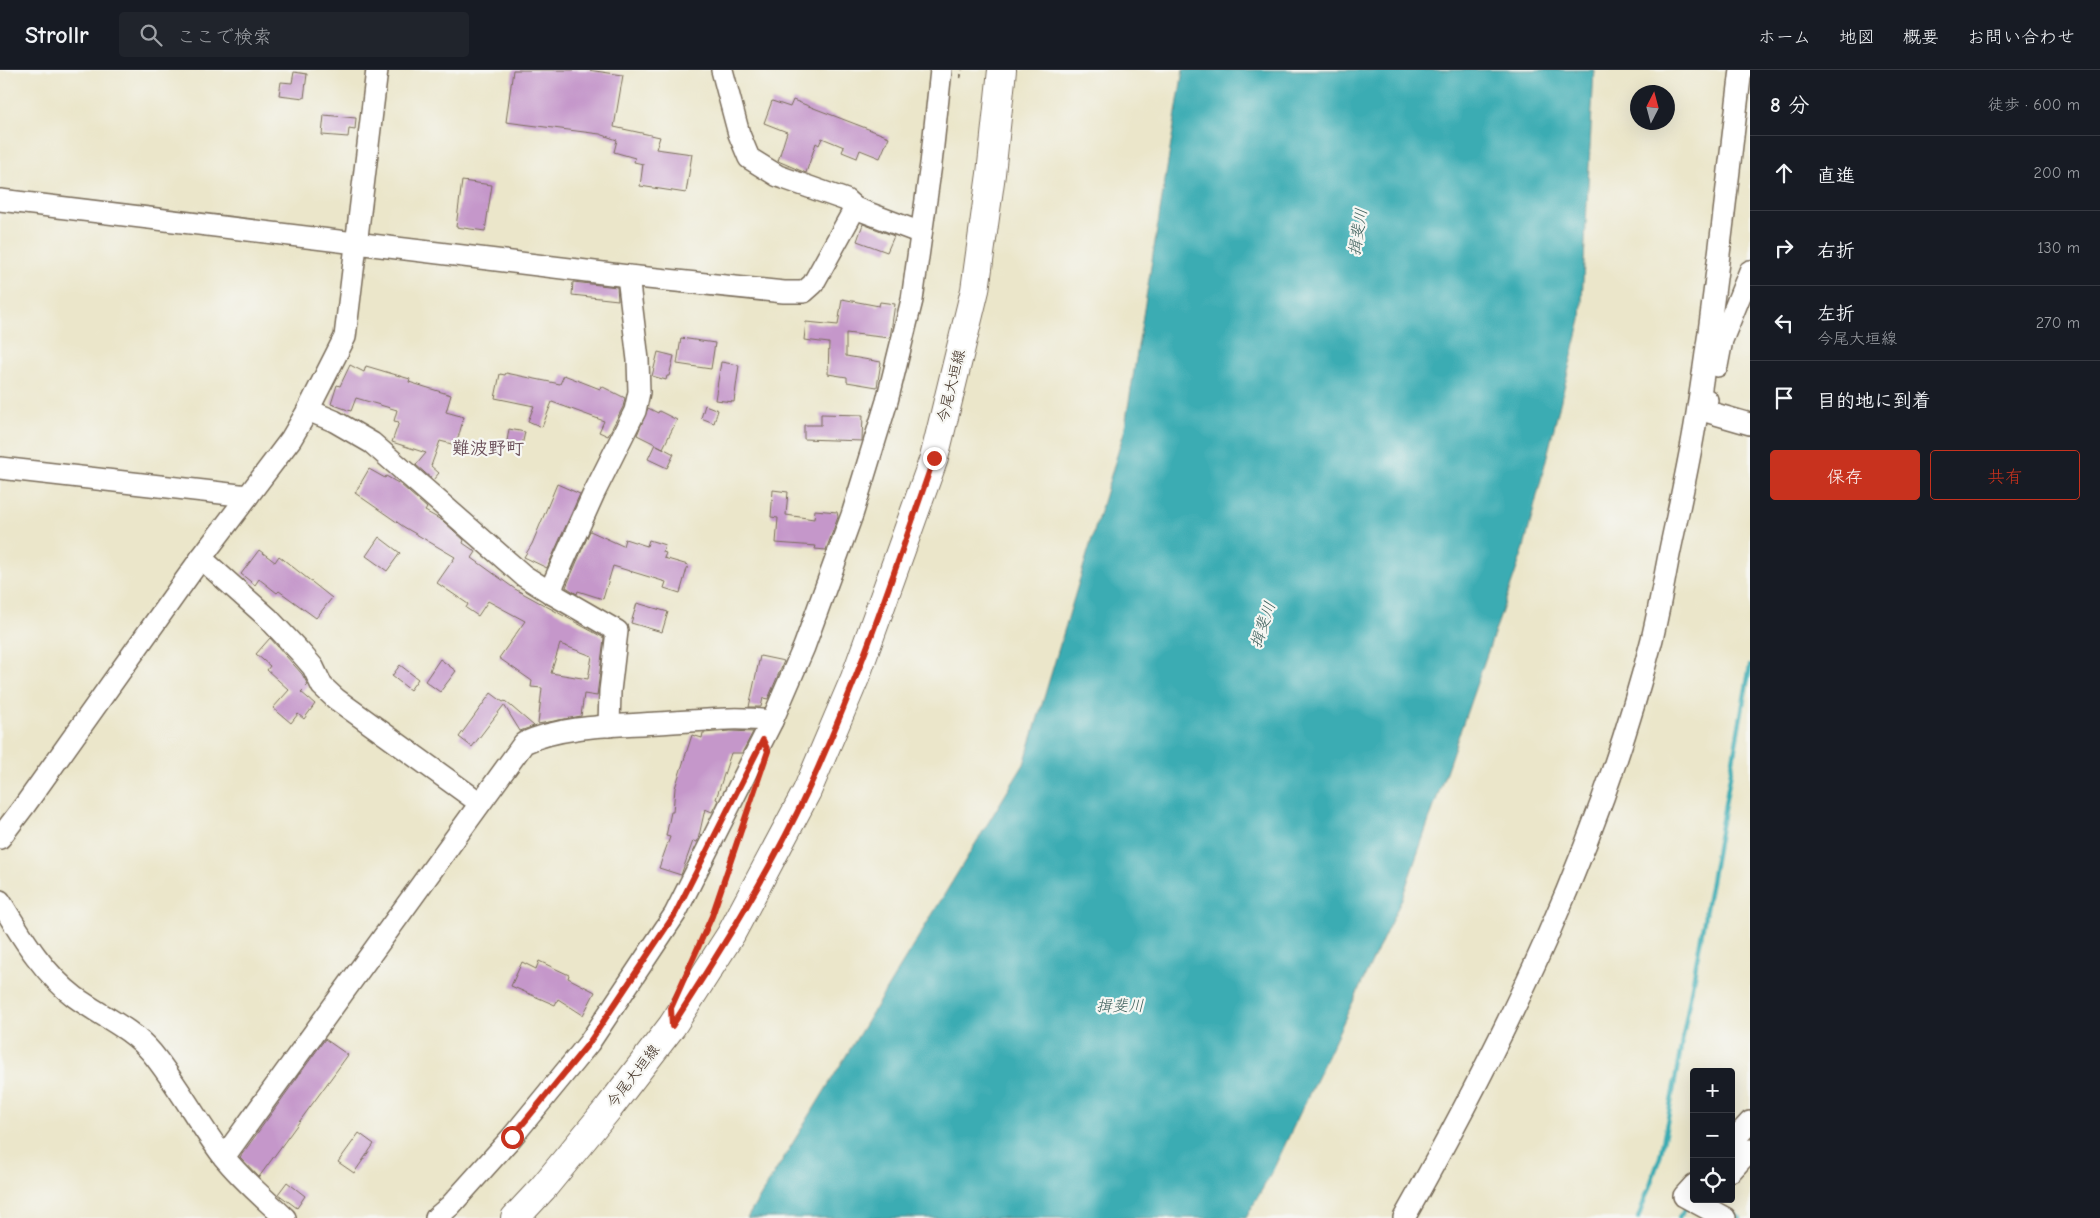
<!DOCTYPE html>
<html lang="ja">
<meta charset="utf-8">
<style>
body{margin:0;font-family:"Comic Neue","Klee One",sans-serif;background:#20242c;color:#f1f3f6}
.controls{position:absolute;right:15px;bottom:15px;display:grid;overflow:hidden;border-radius:5px;box-shadow:0 5px 20px #0002}
.controls button{width:45px;height:45px;display:grid;place-items:center;padding:0;border:0;border-bottom:1px solid #363941;background:#171b24;color:#f1f3f6;font:25px sans-serif}
.compass{position:absolute;left:1630px;top:15px;width:45px;height:45px;border-radius:50%;background:#171b24;box-shadow:0 5px 20px #0002;rotate:6deg}
.stop{position:absolute;width:15px;height:15px;margin:-11px;border:4px solid #c8321e;border-radius:50%;background:#fff}
.stop.end{background:#c8321e;border-color:#fff;box-shadow:0 1px 5px #0008}
.list{margin:0;padding:0;list-style:none}
h2{display:flex;justify-content:space-between;align-items:center;height:65px;margin:0;padding:0 20px;font-size:21px}
h2 small{font-size:16px;font-weight:400;color:#9ea1a6}
.list li{display:grid;grid-template-columns:32px 1fr auto;gap:15px;align-items:center;box-sizing:border-box;height:75px;padding:0 20px;border-top:1px solid #363941}
.list b{display:block;font-size:19px;white-space:nowrap}
.list p{margin:0;font-size:16px;white-space:nowrap;color:#9ea1a6}
.list em{font-size:16px;font-style:normal;color:#9ea1a6}
.actions{display:flex;gap:10px;padding:15px 20px}
.actions a{flex:1;padding:11px 0;border:1px solid #c8321e;border-radius:5px;text-align:center;font-size:18px;color:#c8321e}
.actions .main{background:#c8321e;color:#fff}
.icon{flex:none;width:28px;height:28px;fill:none;stroke:currentColor;stroke-width:2;stroke-linecap:round;stroke-linejoin:round}
.map{position:relative;flex:none;width:1750px;height:1148px;overflow:hidden}
header{display:flex;align-items:center;gap:30px;box-sizing:border-box;height:70px;padding:0 25px;background:#171b24;border-bottom:1px solid #363941}
header strong{font-size:24px}
nav{display:flex;gap:28px;margin-inline-start:auto;font-size:18px}
.search{width:350px;height:45px;background:#20242c;display:flex;align-items:center;gap:12px;box-sizing:border-box;padding:0 18px;border-radius:5px;color:#9ea1a6;font-size:19px}
main{display:flex}
aside{flex:1;background:#171b24}
.map>svg:first-child{display:block}
.water{fill:#3bacb3;stroke:#3b6b68}
.lines{fill:none;stroke-linecap:round;stroke-linejoin:round}
.stream{stroke:#3bacb3;stroke-width:4.5}
.building{fill:#c597ca;fill-rule:evenodd}
.minor-casing{stroke:#796c5a;stroke-width:24}
.major-casing{stroke:#796c5a;stroke-width:30}
.path{stroke:#796c5a;stroke-width:2.5;stroke-dasharray:4 4;stroke-linecap:butt}
.minor{stroke:#fff;stroke-width:21}
.major{stroke:#fff;stroke-width:28}
.route{stroke:#c8321e;stroke-width:6}
.labels{text-anchor:middle;dominant-baseline:central;stroke-width:4.5;stroke-linejoin:round;paint-order:stroke}
.street-label{font-size:15px;fill:#3b2a1e;stroke:#f6f6f2}
.water-label{font-size:16px;font-style:italic;fill:#3b5e5a;stroke:#f6f6f2}
.quarter-label{font-size:18px;font-weight:bold;fill:#6b505a;stroke:#f6f6f2}
</style>
<header>
<strong>Strollr</strong>
<div class="search"><svg class="icon" aria-label="search" viewBox="0 0 24 24"><circle cx="10" cy="10" r="6"/><path d="M15 15l6 6"/></svg>ここで検索</div>
<nav><a>ホーム</a><a>地図</a><a>概要</a><a>お問い合わせ</a></nav>
</header>
<main>
<div class="map">
<svg width="1750" height="1148" viewBox="0 0 1750 1148">
<rect width="100%" height="100%" fill="#f6f6f2"/>
<filter id="ink" filterUnits="userSpaceOnUse"><feTurbulence type="fractalNoise" baseFrequency=".02" numOctaves="2"/><feDisplacementMap in="SourceGraphic" scale="10" xChannelSelector="R" yChannelSelector="G"/><feConvolveMatrix kernelMatrix="1 2 1 2 8 2 1 2 1" color-interpolation-filters="sRGB"/></filter>
<filter id="wash" filterUnits="userSpaceOnUse"><feTurbulence type="fractalNoise" baseFrequency=".0096" numOctaves="4" result="noise"/><feDisplacementMap in="SourceGraphic" scale="20" xChannelSelector="R" yChannelSelector="G"/><feGaussianBlur stdDeviation="1.12" result="paint"/><feColorMatrix in="noise" values="0 0 0 0 0 0 0 0 0 0 0 0 0 0 0 0 0 1.4 0 .05"/><feComposite in="paint" operator="in"/></filter>
<g filter="url(#wash)">
<rect width="100%" height="100%" fill="#ebe6ca"/>
<path class="water" d="M1183,0H1594L1581,250L1524,478L1401,831L1272,1102L1246,1148H747L1024,694L1124,362Z"/>
<g class="lines">
<g class="stream">
<path d="M1730,1143L1740,1148"/>
<path d="M1638,1148L1660,1087L1670,1038L1750,596"/>
<path d="M1679,1148L1689,1134"/>
</g>
</g>
<g id="blocks">
<g class="building">
<path d="M513,0H588L623,5L614,57L660,67L656,79L692,84L686,123L640,116L643,94L634,92L635,88L614,82L617,70L600,64L506,52Z"/>
<path d="M294,2L307,4L304,28L279,25L281,12L292,13Z"/>
<path d="M793,30L889,67L880,88L860,80L857,88L842,82L844,77L822,68L819,75L816,73L806,103L778,91L787,62L764,53L772,31L790,37Z"/>
<path d="M324,45L356,48L355,60L349,59L348,67L322,65Z"/>
<path d="M462,111L492,115L485,161L456,157Z"/>
<path d="M863,154L894,166L887,182L857,171Z"/>
<path d="M573,212L617,217L618,230L572,225Z"/>
<path d="M842,229L879,236L880,232L895,234L890,268L846,263V286L881,292L877,317L847,312V307L828,304L829,273L804,270L806,252L838,255Z"/>
<path d="M681,268L715,273L711,299L677,294Z"/>
<path d="M658,282L674,286L669,306H667L666,310L652,306Z"/>
<path d="M721,292L739,295L734,332L715,330Z"/>
<path d="M350,295L364,302L366,296L410,309L409,312L451,325L446,342L464,347L456,375L440,371L431,396L439,403L433,410L416,395L426,383L392,372L399,352L394,351L397,340L356,328L351,341L331,334L337,315L340,316Z"/>
<path d="M506,303L560,314L564,305L600,319L601,316L625,328L623,337L608,366L599,362L604,351L552,332L542,357L528,351L534,336L495,328L500,304L505,305Z"/>
<path d="M705,335L718,340L714,353L701,348Z"/>
<path d="M648,338L658,343L659,341L677,350L663,378L637,365Z"/>
<path d="M821,344L863,345L862,371L804,369V355H821Z"/>
<path d="M509,359L525,362L521,380L506,377Z"/>
<path d="M655,374L674,384L667,398L648,389Z"/>
<path d="M369,399L385,408L386,406L400,414L427,438L425,441L443,451L464,470L463,473L476,482L472,488L515,519L604,568L597,626L584,624L581,646L538,654L542,618L531,617L532,611L499,588L525,551L488,531L478,546L466,538L468,534L437,513L455,487L404,457L355,423ZM560,574L592,586L588,609L551,603Z"/>
<path d="M557,414L580,424L547,498L524,487L532,474Z"/>
<path d="M773,420L788,422L786,445L814,449L815,440L837,442L838,447L826,480L815,479L816,476L776,473L778,448L771,447Z"/>
<path d="M590,461L623,476L625,469L647,476L649,470L665,475L663,482L666,483L664,488L688,495L680,523L664,518L666,512L613,496L603,529L578,521L577,524L566,517Z"/>
<path d="M379,467L400,483L387,501L366,486Z"/>
<path d="M259,480L275,492L279,486L332,528L316,548L279,521L277,523L259,509L255,515L241,504Z"/>
<path d="M637,533L668,542L662,562L631,553Z"/>
<path d="M270,568L302,604L308,615L301,622L315,634L304,649L298,644L291,653L273,638L289,620L267,600L270,596L256,584Z"/>
<path d="M760,586L784,591L768,629L763,628L761,637H749Z"/>
<path d="M440,589L456,601L440,622L425,611Z"/>
<path d="M400,595L418,609L410,620L392,606Z"/>
<path d="M491,623L503,632L505,631L534,656L520,661L504,635L472,677L459,667Z"/>
<path d="M730,661L753,662L742,683H731L716,729L718,730L712,742L705,739L698,770L697,772L693,771L681,805L659,798L670,767L666,766L671,742H673L675,718L692,665L702,668L703,663Z"/>
<path d="M539,891L569,905L568,908L595,922L583,945L558,929L555,935L511,916L522,892L536,899Z"/>
<path d="M325,969L348,985L259,1107L240,1087Z"/>
<path d="M359,1063L374,1074L354,1103L338,1092Z"/>
<path d="M287,1112L305,1126L297,1138L278,1124Z"/>
</g>
</g>
</g>
<g filter="url(#ink)">
<use href="#blocks" fill-opacity="0" stroke="#796c5a" stroke-width="1"/>
<g class="lines">
<g class="minor-casing">
<g id="minor">
<path d="M722,0L739,64L749,88L778,106L846,130L855,138L921,163"/>
<path d="M0,130L628,206L784,222H804L813,214L855,138"/>
<path d="M1717,296L1722,270L1750,201"/>
<path d="M1707,330L1698,339L1750,354"/>
<path d="M308,340L334,351L372,373L524,506L551,523L617,561L610,621L609,656"/>
<path d="M0,398L248,426"/>
<path d="M201,488L268,548L300,582L313,597L322,616L336,629L480,733"/>
<path d="M551,523L554,512L594,423L635,341L639,322L638,290L628,206"/>
<path d="M0,768L25,735L201,488L291,369L308,340L345,267L377,0"/>
<path d="M0,831C21,865 42,902 75,927C101,946 130,957 152,983C178,1015 198,1053 223,1086C241,1109 264,1128 285,1148"/>
<path d="M1731,1073L1750,1052"/>
<path d="M224,1087L524,673C564,655 614,656 658,653C697,651 734,646 772,651"/>
<path d="M1731,1101L1750,1080"/>
<path d="M1694,1115L1684,1126L1725,1148"/>
<path d="M436,1148L450,1136L512,1067L589,973L675,844L772,651L804,577L852,445L887,331L912,230L931,94L941,0"/>
<path d="M1404,1148C1507,965 1600,774 1652,569C1659,540 1664,510 1670,480C1680,433 1691,385 1698,337C1716,225 1727,112 1741,0"/>
</g>
</g>
<g class="major-casing">
<path id="major" d="M515,1148L543,1118L608,1039L672,956L731,864L807,721L855,608L934,388L975,220L991,104L1002,0"/>
</g>
<g class="path">
<path d="M960,8L962,0"/>
<path d="M703,866L712,846L746,746"/>
</g>
<use href="#minor" class="minor"/>
<use href="#major" class="major"/>
</g>
</g>
<g class="lines" filter="url(#ink)">
<path class="route" d="M512,1067L589,973L675,844L763,670L768,681L712,846L671,938L672,956C721,880 770,802 808,720C858,612 895,500 934,388"/>
</g>
<g class="labels">
<g class="street-label">
<text transform="translate(951 316) rotate(-76)">今尾大垣線</text>
<text transform="translate(633 1006) rotate(-52)">今尾大垣線</text>
</g>
<g class="water-label">
<text transform="translate(1358 162) rotate(-81)">揖斐川</text>
<text transform="translate(1263 555) rotate(-71)">揖斐川</text>
<text x="1120" y="936">揖斐川</text>
</g>
<g class="quarter-label">
<text x="488" y="378">難波野町</text>
</g>
</g>
</svg>
<div class="controls">
<button>+</button>
<button>−</button>
<button><svg class="icon" aria-label="locate" viewBox="0 0 24 24"><circle cx="12" cy="12" r="6"/><path d="M12 2v4M12 18v4M2 12h4M18 12h4"/></svg></button>
</div>
<svg class="compass" viewBox="-18 -18 36 36"><path d="M0-13l5 13h-10z" fill="#e53935"/><path d="M0 13l5-13h-10z" fill="#9ea1a6"/></svg>
<div class="stop" style="left:512px;top:1067px"></div>
<div class="stop end" style="left:934px;top:388px"></div>
</div>
<aside>
<h2>8 分<small>徒歩 · 600 m</small></h2>
<ul class="list">
<li><svg class="icon" aria-label="ahead" viewBox="0 0 24 24"><path d="M12 20V5M6 11l6-6 6 6"/></svg><div><b>直進</b></div><em>200 m</em></li>
<li><svg class="icon" aria-label="right" viewBox="0 0 24 24"><path d="M7 20v-9h11M14 6l5 5-5 5"/></svg><div><b>右折</b></div><em>130 m</em></li>
<li><svg class="icon" aria-label="left" viewBox="0 0 24 24"><path d="M17 20v-9H6M10 6l-5 5 5 5"/></svg><div><b>左折</b><p>今尾大垣線</p></div><em>270 m</em></li>
<li><svg class="icon" aria-label="arrive" viewBox="0 0 24 24"><path d="M6 21V4h12l-3 4 3 4H6"/></svg><div><b>目的地に到着</b></div></li>
</ul>
<div class="actions"><a class="main">保存</a><a>共有</a></div>
</aside>
</main>
